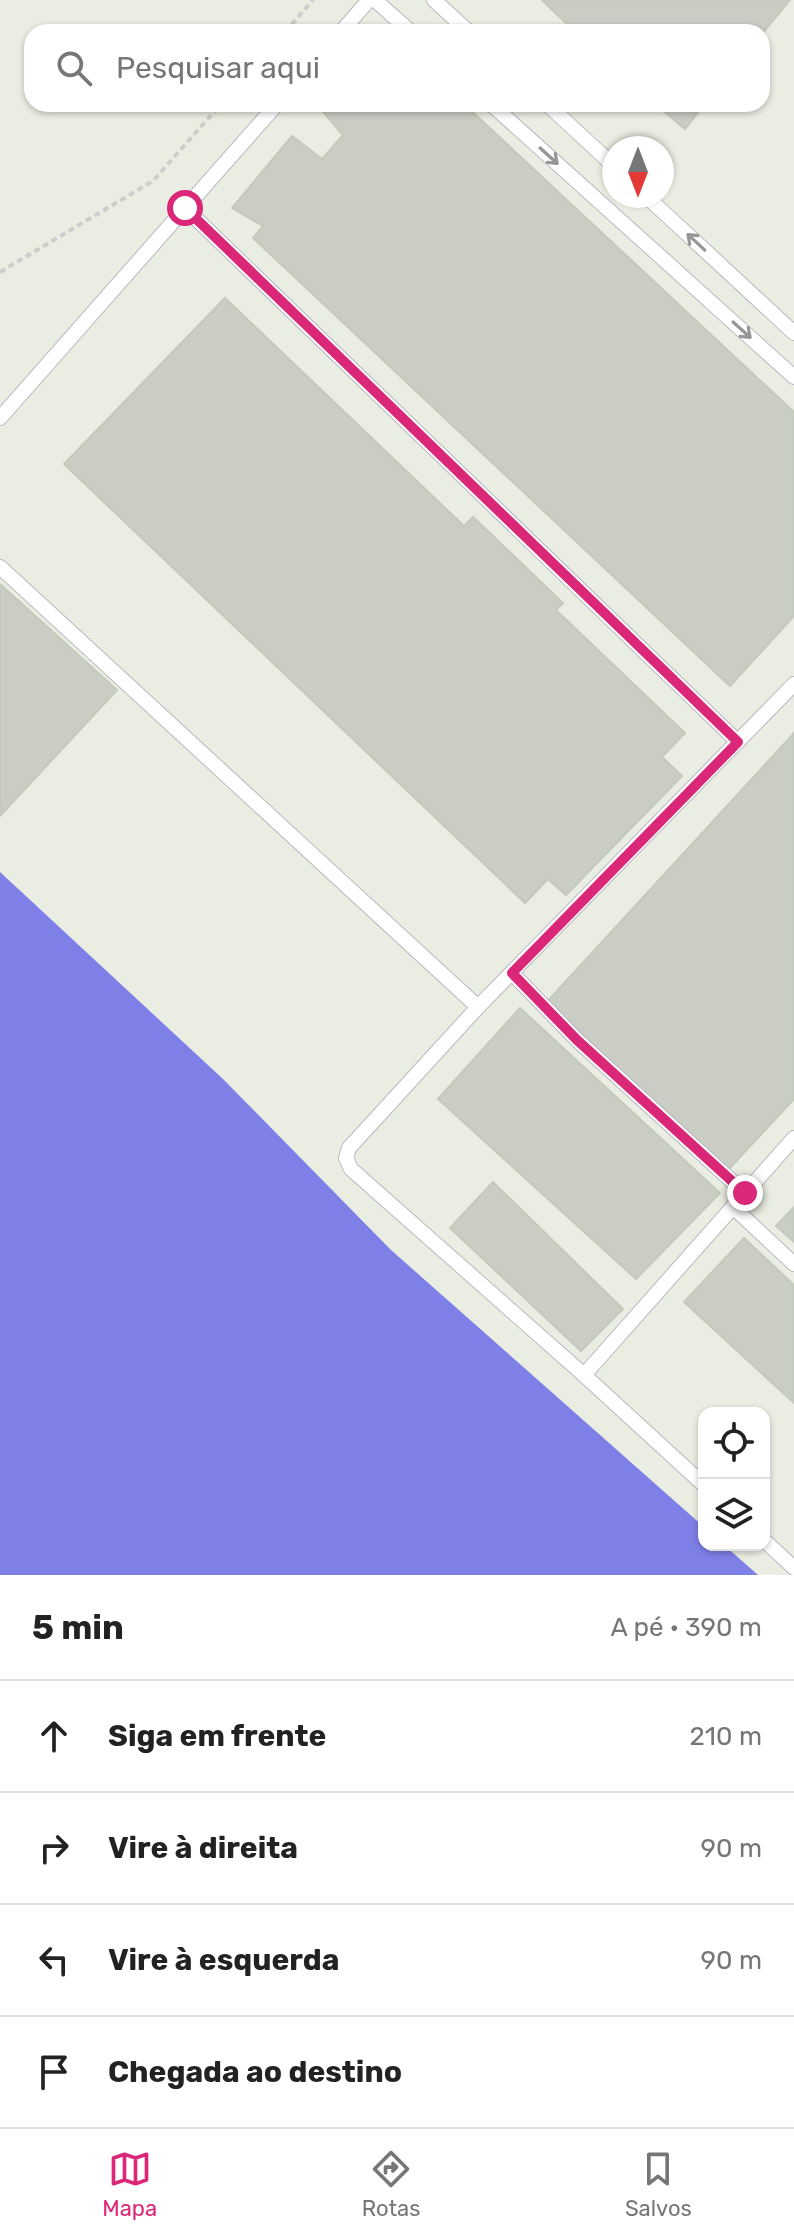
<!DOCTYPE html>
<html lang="pt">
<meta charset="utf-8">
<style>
body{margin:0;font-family:Rubik,sans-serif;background:#f2f2f2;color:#222}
.controls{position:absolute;right:24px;bottom:24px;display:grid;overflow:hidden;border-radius:16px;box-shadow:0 2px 6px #0004}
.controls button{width:72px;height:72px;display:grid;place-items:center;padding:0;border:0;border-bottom:2px solid #e0e0e0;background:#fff;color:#222;font:40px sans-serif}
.compass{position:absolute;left:602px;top:136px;width:72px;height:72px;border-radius:50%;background:#fff;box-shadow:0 2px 6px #0004;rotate:180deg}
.stop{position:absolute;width:24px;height:24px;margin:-18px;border:6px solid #db2777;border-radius:50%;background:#fff}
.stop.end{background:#db2777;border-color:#fff;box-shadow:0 2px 8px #0008}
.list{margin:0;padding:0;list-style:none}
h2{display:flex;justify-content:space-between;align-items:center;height:104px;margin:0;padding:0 32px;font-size:34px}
h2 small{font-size:26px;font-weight:400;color:#767676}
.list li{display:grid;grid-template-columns:52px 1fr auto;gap:24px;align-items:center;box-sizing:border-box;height:112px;padding:0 32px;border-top:2px solid #e0e0e0}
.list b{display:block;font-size:30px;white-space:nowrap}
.list em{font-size:26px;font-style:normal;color:#767676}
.icon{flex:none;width:44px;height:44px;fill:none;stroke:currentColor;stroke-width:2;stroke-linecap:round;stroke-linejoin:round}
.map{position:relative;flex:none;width:794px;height:1575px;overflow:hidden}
.search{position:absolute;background:#fff;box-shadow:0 2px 6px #0004;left:24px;right:24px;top:24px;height:88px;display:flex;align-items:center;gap:20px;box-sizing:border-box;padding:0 28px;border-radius:24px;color:#767676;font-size:30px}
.sheet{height:552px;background:#fff}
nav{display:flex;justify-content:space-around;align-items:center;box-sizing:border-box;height:112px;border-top:2px solid #e0e0e0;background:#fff;font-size:22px;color:#767676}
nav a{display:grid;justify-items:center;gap:4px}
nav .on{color:#db2777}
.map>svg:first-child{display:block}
.water{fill:#7e7fe7}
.building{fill:#cacdc4;stroke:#c4cabb;stroke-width:2}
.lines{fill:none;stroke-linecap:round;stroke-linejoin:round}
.service-casing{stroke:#bbb5c0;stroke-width:16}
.path{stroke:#cdcdcd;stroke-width:4;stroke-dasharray:6 4;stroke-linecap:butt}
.service{stroke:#fff;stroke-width:14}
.oneway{stroke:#969696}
.route{stroke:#db2777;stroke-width:10}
</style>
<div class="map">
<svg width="794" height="1575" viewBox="0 0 794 1575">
<rect width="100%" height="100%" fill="#eaeee2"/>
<path class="water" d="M0,872L223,1079L391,1250L704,1527V1545H724L758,1575H0Z"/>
<g class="building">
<path d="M542,0H790L762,34V32H575Z"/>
<path d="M320,104H464L794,412V616L730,686L253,238L263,226L232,208L292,136L322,159L343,135L318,106Z"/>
<path d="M655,104H705L685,129Z"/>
<path d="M225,298L464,526L473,517L563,603L556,610L685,733L662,757L682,776L566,895L548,879L525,903L64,464Z"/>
<path d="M0,584L117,690L0,816Z"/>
<path d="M794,733V1099L728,1170L545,1004Z"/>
<path d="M520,1008L720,1193L636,1279L438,1099Z"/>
<path d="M493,1182L623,1309L581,1351L450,1228Z"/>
<path d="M794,1207V1242L776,1226Z"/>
<path d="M744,1238L794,1285V1403L684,1302Z"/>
</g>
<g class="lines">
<g class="service-casing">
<g id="service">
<path d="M375,0L411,32"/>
<path d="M434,0L469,32"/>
<path d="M341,32L369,0"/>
<path d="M491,104L794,377"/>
<path d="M547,104L614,166"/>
<path d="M646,196L794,333"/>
<path d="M185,208L738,742"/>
<path d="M0,418L277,104"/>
<path d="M0,567L478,1007L349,1148L346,1158L351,1169L584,1375"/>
<path d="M512,973L577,1040L745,1193"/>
<path d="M478,1007L794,684"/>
<path d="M733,1207L794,1264"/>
<path d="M704,1485L584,1375L794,1138"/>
<path d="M764,1540L794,1568"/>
</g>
</g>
<g class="path">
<path d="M285,32L313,0"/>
<path d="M0,272L153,181L221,104"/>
</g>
<use href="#service" class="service"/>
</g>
<defs><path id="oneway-shaft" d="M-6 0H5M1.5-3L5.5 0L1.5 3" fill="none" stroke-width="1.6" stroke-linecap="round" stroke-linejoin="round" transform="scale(2)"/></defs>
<g class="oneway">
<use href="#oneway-shaft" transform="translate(549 156) rotate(42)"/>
<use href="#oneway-shaft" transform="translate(696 242) rotate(-137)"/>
<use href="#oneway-shaft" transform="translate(742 330) rotate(42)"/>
</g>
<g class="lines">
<path class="route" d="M185,208L738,742L512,973L577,1040L745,1193"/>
</g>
</svg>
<div class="controls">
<button><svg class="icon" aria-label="locate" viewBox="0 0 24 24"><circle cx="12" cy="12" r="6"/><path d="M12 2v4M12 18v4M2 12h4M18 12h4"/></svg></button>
<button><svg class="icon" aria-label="layers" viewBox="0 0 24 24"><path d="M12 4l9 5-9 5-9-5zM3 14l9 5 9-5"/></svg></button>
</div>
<svg class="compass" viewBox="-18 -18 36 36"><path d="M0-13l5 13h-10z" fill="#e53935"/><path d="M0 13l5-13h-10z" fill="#767676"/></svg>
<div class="stop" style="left:185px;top:208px"></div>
<div class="stop end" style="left:745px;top:1193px"></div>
<div class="search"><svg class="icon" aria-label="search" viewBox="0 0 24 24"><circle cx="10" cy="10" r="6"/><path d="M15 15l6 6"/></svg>Pesquisar aqui</div>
</div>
<section class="sheet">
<h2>5 min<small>A pé · 390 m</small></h2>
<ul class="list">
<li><svg class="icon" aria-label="ahead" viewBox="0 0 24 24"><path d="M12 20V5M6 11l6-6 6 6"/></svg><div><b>Siga em frente</b></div><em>210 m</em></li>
<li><svg class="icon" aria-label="right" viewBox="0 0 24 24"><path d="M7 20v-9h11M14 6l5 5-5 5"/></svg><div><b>Vire à direita</b></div><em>90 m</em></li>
<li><svg class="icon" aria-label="left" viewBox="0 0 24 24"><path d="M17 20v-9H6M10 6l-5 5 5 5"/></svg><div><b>Vire à esquerda</b></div><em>90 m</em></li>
<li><svg class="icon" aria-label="arrive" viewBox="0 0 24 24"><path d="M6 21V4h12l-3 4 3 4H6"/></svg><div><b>Chegada ao destino</b></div></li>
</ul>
</section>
<nav>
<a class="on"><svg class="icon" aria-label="map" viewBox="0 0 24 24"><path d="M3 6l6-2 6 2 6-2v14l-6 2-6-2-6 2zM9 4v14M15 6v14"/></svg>Mapa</a>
<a><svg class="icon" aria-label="directions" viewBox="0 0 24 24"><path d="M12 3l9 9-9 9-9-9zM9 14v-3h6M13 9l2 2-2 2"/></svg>Rotas</a>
<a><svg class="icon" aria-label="saved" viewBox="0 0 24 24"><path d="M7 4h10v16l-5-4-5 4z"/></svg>Salvos</a>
</nav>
